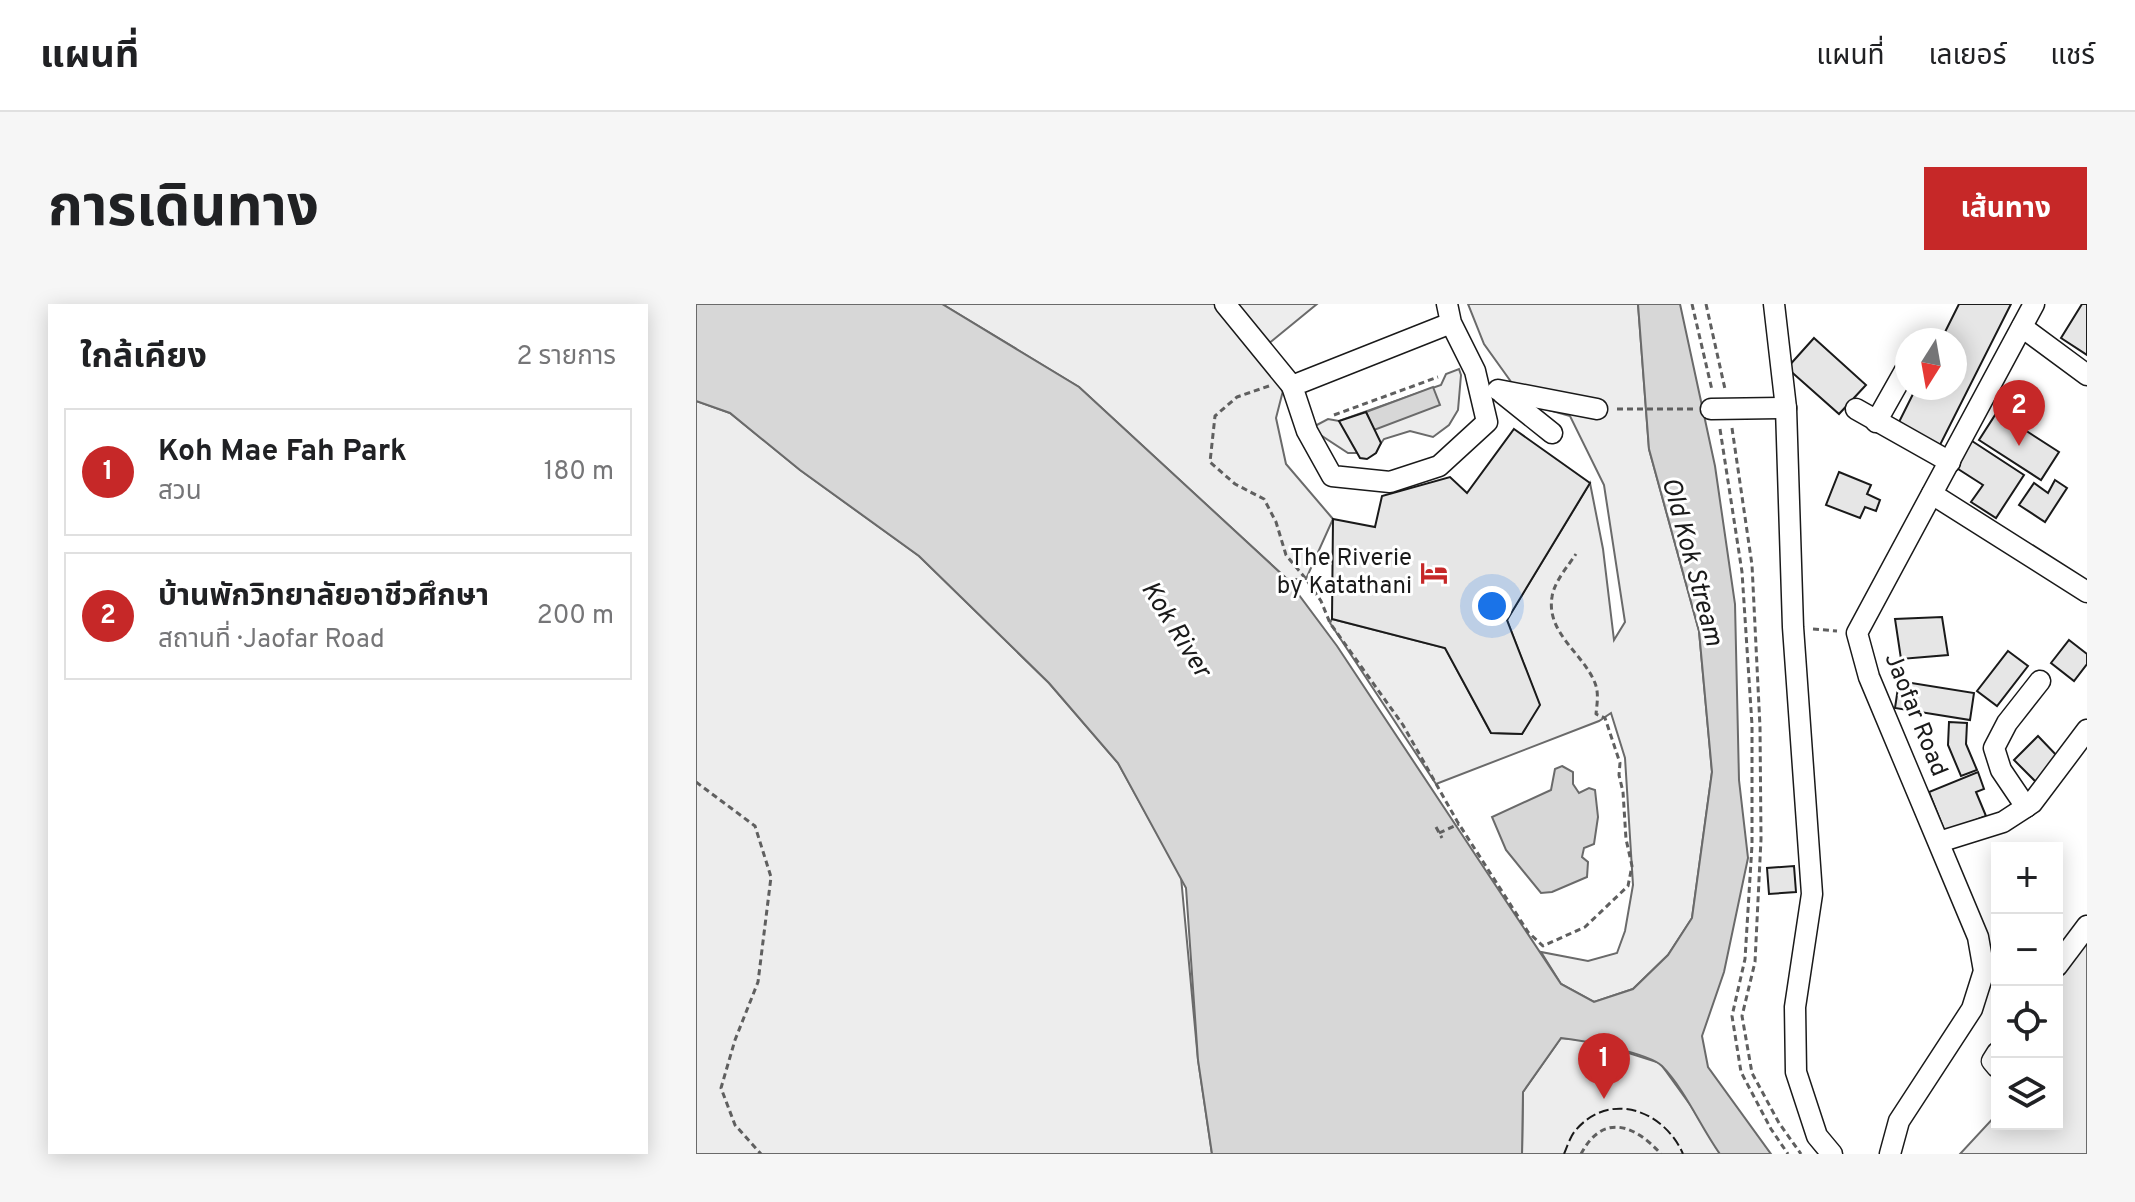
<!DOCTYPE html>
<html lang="th">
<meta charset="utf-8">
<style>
body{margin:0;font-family:Overpass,"Noto Sans Thai",sans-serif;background:#f6f6f6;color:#202124}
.controls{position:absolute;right:24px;bottom:24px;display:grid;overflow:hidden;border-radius:0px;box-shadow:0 4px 20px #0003}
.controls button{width:72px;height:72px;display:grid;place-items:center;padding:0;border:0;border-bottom:2px solid #e0e0e0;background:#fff;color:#202124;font:40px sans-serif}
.compass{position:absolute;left:1199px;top:24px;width:72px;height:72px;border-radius:50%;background:#fff;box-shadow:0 4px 20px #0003;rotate:191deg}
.you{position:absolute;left:796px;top:302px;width:28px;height:28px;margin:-20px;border:6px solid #fff;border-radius:50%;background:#1a73e8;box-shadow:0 0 0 12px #1a73e833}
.badge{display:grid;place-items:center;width:52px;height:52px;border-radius:50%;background:#c62828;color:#fff;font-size:26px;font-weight:700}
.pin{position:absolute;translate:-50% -66px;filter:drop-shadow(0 2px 4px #0008)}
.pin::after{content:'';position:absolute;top:42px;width:28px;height:24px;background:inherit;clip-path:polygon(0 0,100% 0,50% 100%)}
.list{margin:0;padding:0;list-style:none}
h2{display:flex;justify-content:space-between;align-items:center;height:104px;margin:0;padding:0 32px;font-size:34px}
h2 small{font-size:26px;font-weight:400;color:#757577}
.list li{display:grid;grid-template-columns:52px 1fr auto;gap:24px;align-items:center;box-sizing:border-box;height:128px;margin:0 16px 16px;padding:0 16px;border:2px solid #e0e0e0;border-radius:0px}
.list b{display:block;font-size:30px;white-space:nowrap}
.list p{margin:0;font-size:26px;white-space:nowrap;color:#757577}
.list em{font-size:26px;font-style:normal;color:#757577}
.icon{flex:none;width:44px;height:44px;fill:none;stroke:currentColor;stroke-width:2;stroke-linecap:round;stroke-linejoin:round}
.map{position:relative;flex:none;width:1391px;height:850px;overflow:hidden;border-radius:0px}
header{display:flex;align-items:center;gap:48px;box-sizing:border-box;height:112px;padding:0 40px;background:#fff;border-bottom:2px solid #e0e0e0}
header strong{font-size:38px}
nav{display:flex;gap:44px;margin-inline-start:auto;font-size:28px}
.intro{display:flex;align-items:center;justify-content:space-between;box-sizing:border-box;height:192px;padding:0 48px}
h1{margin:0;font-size:56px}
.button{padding:20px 36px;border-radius:0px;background:#c62828;color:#fff;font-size:28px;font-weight:700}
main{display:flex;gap:48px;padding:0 48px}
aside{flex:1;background:#fff;border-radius:0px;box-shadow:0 4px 20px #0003}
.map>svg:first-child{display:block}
.built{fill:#ededed;stroke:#6a6a6a;stroke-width:2}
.water{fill:#d7d7d7;stroke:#6a6a6a;stroke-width:2}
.building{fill:#e6e6e6;stroke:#1a1a1a;stroke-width:2}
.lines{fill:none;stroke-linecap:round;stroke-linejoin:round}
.minor-casing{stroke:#1a1a1a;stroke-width:23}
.path{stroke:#5f5f5f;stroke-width:3;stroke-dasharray:6 4;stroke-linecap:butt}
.minor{stroke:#fff;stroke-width:20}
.fence{stroke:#1a1a1a;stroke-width:2;stroke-dasharray:10 4;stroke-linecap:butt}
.labels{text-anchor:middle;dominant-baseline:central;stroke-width:6;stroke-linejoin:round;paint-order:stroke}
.poi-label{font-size:24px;fill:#1a1a1a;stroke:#fff;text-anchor:end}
.street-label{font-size:24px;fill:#1a1a1a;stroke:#fff}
.water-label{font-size:26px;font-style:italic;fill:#1a1a1a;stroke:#fff}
</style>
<header>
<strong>แผนที่</strong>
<nav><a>แผนที่</a><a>เลเยอร์</a><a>แชร์</a></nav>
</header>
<div class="intro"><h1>การเดินทาง</h1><a class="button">เส้นทาง</a></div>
<main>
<aside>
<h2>ใกล้เคียง<small>2 รายการ</small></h2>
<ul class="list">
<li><span class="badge">1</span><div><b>Koh Mae Fah Park</b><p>สวน</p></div><em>180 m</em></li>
<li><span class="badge">2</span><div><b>บ้านพักวิทยาลัยอาชีวศึกษา</b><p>สถานที่ · Jaofar Road</p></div><em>200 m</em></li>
</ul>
</aside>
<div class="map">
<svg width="1391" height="850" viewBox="0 0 1391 850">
<rect width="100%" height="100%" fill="#fff"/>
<g class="built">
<path d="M246,0H523L590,75L580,114L590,160L637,215L610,275H591L383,83Z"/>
<path d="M538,0H621L571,41Z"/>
<path d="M772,0H942L953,145L1003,327L1016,468L996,614L972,651L937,685L898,698L865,680L845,648L892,657L921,649L929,627L937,581L929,454L915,409L903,417L740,480L634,319L636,315L749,344L795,429L826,430L843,400L811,316L894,179L907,245L918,336L929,318L908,181L874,112L831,100L788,40Z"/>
<path d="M763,65L765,71L762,106L753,121L737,133L714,127L688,135L678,149H652L620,128L617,123L632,115L643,117L745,81L750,70Z"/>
<path d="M0,97L34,109L104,166L223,252L353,379L422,459L485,573L502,756L516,850H0Z"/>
<path d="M1391,623V850H1264L1301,810V820H1361V663Z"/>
<path d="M865,734L895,737L964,759L995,802L1024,850H826L827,788Z"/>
</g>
<g class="water">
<path d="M0,0H246L383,83L591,275L641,342L865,680L898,698L937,685L972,651L996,614L1016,468L1003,327L953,145L942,0H984L1019,162L1039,300L1043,476L1052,554L1028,668L1006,732L1012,763L1075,850H1024C1004,822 990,787 966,762C953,749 885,736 865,734L827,788L826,850H516L502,756L490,584L422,459L353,379L223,252L104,166L34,109L0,97Z"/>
<path d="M737,83L744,101L678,126L670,108Z"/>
<path d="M866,462L877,468V480L883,489L893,484L899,486L902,513L898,540L888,544L886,553L892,558L891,573L856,588L845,589L810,546L796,513L855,486L859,465Z"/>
</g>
<g class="building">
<path d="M1263,0H1315L1244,141L1202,120L1220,84H1259V36H1245Z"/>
<path d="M1386,0H1391V51L1365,34Z"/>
<path d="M1118,34L1170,81L1143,110L1091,64Z"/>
<path d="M670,108L685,139L680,149L671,155L664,154L643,117Z"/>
<path d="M1301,108L1363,148L1345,176L1283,136Z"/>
<path d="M818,125L894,179L811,316L844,401L826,430L795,429L749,344L636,315L637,215L679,223L686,192L754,173L771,189Z"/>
<path d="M1276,137L1328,171L1300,214L1275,198L1287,181L1259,163Z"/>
<path d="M1143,168L1175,181L1171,190L1184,196L1180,207L1169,203L1164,214L1130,201Z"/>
<path d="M1359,176L1371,184L1349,218L1323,201L1338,179L1352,189Z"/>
<path d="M1246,313L1252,351L1205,355L1199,315Z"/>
<path d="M1373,336L1391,350V360L1378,377L1355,359Z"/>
<path d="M1312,347L1332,362L1301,402L1281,387Z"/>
<path d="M1203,377L1278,389L1274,416L1199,404Z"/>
<path d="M1253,418L1271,419L1270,440L1281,466L1265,472L1252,441Z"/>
<path d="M1342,432L1364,455L1340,478L1318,456Z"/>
<path d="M1282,468L1288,485L1280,488L1290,512L1249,528L1233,488Z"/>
<path d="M1098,562L1100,588L1073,590L1071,564Z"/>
</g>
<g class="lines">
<g class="minor-casing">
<g id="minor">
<path d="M529,0L596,82"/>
<path d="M751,0L755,19L779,67L791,118L743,162L694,178L636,172L611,127L596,82L755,19"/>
<path d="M1078,0L1090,104L1097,323L1116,590L1099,703L1100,768L1121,832L1136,850"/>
<path d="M1326,23L1391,71"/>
<path d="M802,86L901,105"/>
<path d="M806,89L856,129"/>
<path d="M1015,105L1090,104"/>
<path d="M1160,105L1254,158"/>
<path d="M1180,118L1211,63"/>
<path d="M1236,190L1391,288"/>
<path d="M1330,503L1305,466L1298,444L1311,419L1344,377"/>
<path d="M1243,538L1307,518L1336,499L1391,426"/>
<path d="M1361,662L1391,622"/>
<path d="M1301,749L1296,757L1301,763"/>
<path d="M1194,850L1203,817L1276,705L1288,667L1282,633L1173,373L1161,329L1338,0"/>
</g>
</g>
<g class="path">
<path d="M996,0L1016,86"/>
<path d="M1010,0L1029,85"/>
<path d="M573,82L541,93L519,112L514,158L539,180L568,195L580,218L590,251L610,275L625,297L634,319L707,421L761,517L832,628L847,642L889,623L932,582L936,562L930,535L927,488L923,471L924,459L909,414L900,410C901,400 903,389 899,379C887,349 850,329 856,293C858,278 872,262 880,250"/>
<path d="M921,105H998"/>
<path d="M638,111L742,73"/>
<path d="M1036,124L1056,261L1064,423L1065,535L1059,658L1046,712L1056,769L1083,819L1105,850"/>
<path d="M1024,125L1046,268L1056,421V541L1049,655L1036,712L1045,768L1075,825L1092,850"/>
<path d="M1117,325L1141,327"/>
<path d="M0,478L59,522L75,573L62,678L39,736L25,784L39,821L65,850"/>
<path d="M740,523L746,534"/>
<path d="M743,529L763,520"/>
<path d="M885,850C907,808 939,821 965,850"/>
</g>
<use href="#minor" class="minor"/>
<path class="fence" d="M868,850C871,843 874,833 879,827C913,786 968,806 987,850"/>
</g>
<defs>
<g id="hotel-bare" transform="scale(2.16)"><path d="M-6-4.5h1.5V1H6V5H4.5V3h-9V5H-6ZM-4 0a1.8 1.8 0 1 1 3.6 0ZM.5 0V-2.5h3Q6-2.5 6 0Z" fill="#c62828" stroke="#fff" stroke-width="2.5" paint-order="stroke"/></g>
</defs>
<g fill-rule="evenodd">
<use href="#hotel-bare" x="738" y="269"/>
</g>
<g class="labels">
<g class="poi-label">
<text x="716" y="255">The Riverie<tspan x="716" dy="28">by Katathani</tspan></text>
</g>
<g class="street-label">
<text transform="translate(1219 411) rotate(68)">Jaofar Road</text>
</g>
<g class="water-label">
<text transform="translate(995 258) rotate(75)">Old Kok Stream</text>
<text transform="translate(479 326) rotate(58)">Kok River</text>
</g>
</g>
</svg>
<div class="controls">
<button>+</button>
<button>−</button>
<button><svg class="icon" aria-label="locate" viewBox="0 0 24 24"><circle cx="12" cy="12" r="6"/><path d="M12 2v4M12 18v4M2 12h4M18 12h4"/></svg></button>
<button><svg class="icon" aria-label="layers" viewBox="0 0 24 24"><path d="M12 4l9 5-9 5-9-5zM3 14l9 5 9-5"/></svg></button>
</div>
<svg class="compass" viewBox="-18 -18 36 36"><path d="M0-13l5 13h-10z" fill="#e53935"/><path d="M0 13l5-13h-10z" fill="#757577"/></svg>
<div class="you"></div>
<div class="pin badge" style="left:908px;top:795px">1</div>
<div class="pin badge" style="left:1323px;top:142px">2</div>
</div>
</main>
